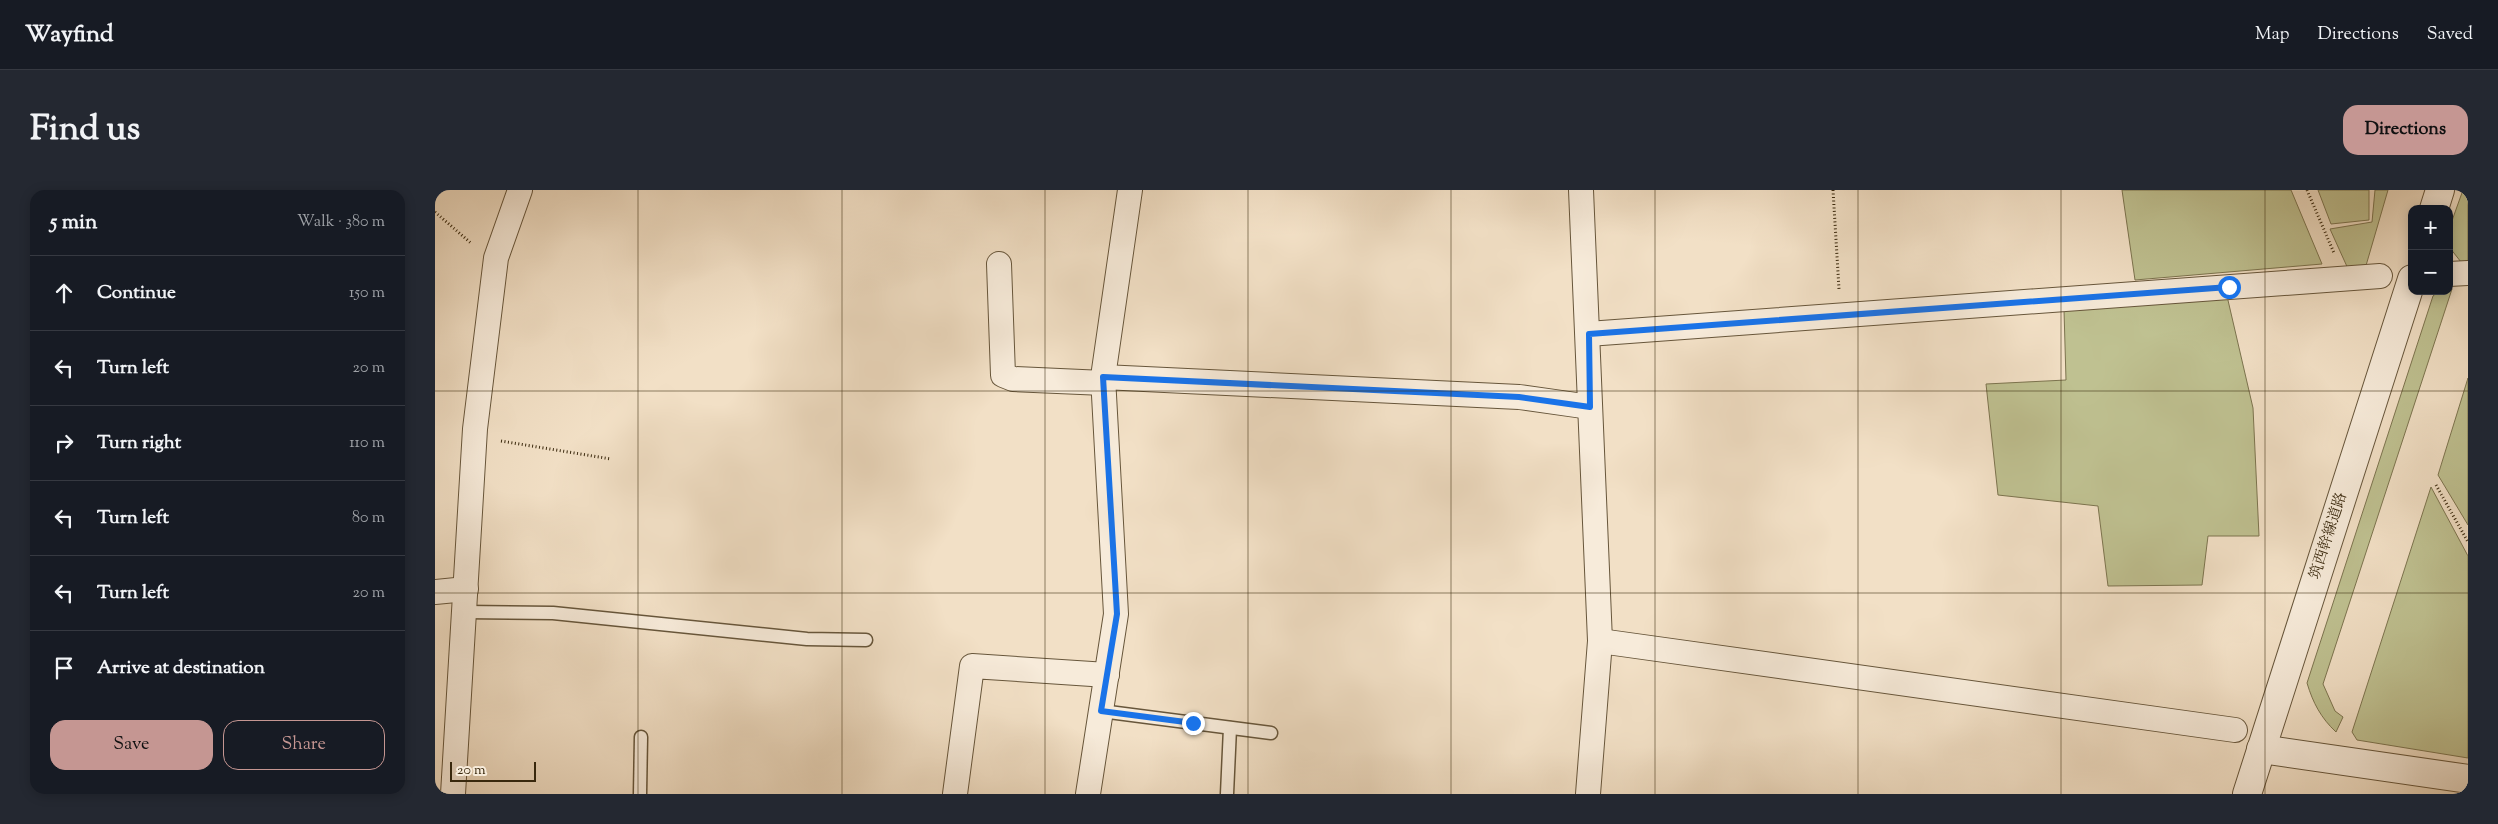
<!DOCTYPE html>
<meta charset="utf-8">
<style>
body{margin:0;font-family:"Sorts Mill Goudy","Noto Serif JP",serif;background:#242831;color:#f1f3f6}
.controls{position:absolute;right:15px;top:15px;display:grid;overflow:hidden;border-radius:10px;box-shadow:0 2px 12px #0003}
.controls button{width:45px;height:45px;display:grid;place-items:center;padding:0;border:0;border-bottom:1px solid #363941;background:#171b24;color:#f1f3f6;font:25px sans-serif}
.scale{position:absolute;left:15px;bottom:12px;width:86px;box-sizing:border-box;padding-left:5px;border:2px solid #39280d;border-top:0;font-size:14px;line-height:18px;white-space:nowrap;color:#39280d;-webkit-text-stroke:4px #f7ebda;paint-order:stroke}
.stop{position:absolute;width:15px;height:15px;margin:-11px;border:4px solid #1a73e8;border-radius:50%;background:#fff}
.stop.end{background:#1a73e8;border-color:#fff;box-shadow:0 1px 5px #0008}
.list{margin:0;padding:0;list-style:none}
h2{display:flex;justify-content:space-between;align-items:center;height:65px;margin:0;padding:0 20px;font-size:21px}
h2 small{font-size:16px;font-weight:400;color:#9ea1a6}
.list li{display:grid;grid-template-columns:32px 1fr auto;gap:15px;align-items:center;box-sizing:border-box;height:75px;padding:0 20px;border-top:1px solid #363941}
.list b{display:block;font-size:19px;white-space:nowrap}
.list em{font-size:16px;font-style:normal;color:#9ea1a6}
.actions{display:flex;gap:10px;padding:15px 20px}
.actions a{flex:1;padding:11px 0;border:1px solid #c59692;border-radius:15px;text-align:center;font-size:18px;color:#c59692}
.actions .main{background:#c59692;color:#111}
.icon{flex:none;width:28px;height:28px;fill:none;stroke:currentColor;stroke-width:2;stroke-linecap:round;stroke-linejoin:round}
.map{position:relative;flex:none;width:2033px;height:604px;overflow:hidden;border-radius:15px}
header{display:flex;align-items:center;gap:30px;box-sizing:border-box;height:70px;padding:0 25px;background:#171b24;border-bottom:1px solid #363941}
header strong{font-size:24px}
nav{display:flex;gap:28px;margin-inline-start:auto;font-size:18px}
.intro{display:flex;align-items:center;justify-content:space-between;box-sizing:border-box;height:120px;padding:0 30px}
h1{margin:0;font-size:35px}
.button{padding:12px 22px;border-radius:15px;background:#c59692;color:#111;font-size:18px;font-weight:700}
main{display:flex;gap:30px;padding:0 30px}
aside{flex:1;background:#171b24;border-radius:15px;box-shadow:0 2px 12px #0003}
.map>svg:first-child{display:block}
.green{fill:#bfc191;stroke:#7c744f}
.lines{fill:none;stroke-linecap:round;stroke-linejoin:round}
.service-casing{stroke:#67563b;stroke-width:15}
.minor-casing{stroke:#67563b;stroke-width:26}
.tertiary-casing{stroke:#67563b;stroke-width:30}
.path{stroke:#39280d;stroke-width:3;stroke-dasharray:1 2.5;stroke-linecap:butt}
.service{stroke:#f7ebda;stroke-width:12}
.minor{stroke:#f7ebda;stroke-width:24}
.tertiary{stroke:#f7ebda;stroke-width:28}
.route{stroke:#1a73e8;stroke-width:6}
.grid{fill:none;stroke:#39280d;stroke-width:1;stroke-opacity:0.55}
.labels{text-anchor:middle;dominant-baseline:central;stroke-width:4.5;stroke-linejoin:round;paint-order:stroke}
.street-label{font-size:15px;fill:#39280d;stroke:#f7ebda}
</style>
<header>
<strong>Wayfind</strong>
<nav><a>Map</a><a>Directions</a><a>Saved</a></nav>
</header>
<div class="intro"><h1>Find us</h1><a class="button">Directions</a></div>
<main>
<aside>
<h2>5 min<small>Walk · 380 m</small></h2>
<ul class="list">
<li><svg class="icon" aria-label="ahead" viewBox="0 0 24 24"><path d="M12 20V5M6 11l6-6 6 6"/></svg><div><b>Continue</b></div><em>150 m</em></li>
<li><svg class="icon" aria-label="left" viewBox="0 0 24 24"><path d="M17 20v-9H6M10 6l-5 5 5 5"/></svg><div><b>Turn left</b></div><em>20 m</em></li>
<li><svg class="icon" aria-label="right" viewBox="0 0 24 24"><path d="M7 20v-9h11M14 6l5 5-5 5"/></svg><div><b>Turn right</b></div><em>110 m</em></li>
<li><svg class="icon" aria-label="left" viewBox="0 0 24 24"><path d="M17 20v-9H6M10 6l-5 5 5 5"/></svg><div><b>Turn left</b></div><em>80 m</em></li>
<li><svg class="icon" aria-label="left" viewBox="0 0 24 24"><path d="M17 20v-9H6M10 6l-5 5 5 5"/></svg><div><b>Turn left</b></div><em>20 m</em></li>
<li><svg class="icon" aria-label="arrive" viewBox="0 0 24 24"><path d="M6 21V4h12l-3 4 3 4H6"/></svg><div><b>Arrive at destination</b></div></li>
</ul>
<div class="actions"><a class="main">Save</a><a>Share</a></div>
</aside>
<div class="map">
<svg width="2033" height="604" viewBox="0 0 2033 604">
<rect width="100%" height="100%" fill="#f2e0c6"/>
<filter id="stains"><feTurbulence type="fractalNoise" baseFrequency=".004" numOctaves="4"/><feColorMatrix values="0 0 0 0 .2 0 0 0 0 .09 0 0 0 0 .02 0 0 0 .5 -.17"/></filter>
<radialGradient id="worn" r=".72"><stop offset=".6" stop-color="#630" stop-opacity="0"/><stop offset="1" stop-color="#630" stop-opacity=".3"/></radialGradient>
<g class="green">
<path d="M1687,0H1856L1887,74L1700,90Z"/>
<path d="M1883,0H1934V30L1896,34Z"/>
<path d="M1940,0H1953L1930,79L1914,81L1895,39L1937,32Z"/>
<path d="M2028,0H2033V71L2026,72L2015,58L2014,39Z"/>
<path d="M2017,99L1888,494L1900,521L1908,527L1901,542C1886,528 1878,513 1872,493L1998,106L2004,101Z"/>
<path d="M1792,106L1818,218L1824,346H1773L1767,395L1673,396L1663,316L1563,305L1551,194L1631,190L1629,120Z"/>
<path d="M2033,188V335L2003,285Z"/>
<path d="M1996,297L2033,366V568L1922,550L1917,542Z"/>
</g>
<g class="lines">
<g class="service-casing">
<g id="service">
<path d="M29,422L118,423L372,449L431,450"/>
<path d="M666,521L836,543"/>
<path d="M205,604L206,547"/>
<path d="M792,604L795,538"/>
</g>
</g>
<g class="minor-casing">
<g id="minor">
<path d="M1146,0L1165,451L1153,604"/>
<path d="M564,74L568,185L578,189L669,193"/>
<path d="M2014,84L2033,83"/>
<path d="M1153,144L1945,86"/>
<path d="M668,187L1084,207L1155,217"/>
<path d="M0,402L31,399"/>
<path d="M1165,451L1800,540"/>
<path d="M18,604L40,239L61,68L85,0"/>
<path d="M520,604L537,476L672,485"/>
<path d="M653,604L681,424L668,187L695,0"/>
</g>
</g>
<g class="tertiary-casing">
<g id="tertiary">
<path d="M1999,19L2005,0"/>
<path d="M1826,559L2033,589"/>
<path d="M1812,604L1977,89"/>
</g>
</g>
<g class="path">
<path d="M1398,0L1404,99"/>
<path d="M1872,0L1899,63"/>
<path d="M0,22L37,54"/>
<path d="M66,251L176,269"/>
<path d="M2001,295L2033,352"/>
</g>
<use href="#service" class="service"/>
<use href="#minor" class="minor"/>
<use href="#tertiary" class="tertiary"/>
</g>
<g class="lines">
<path class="route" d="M758,533L666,521L682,424L668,187L1084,207L1155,217L1154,144L1794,97"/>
</g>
<path class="grid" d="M203,0V604M407,0V604M610,0V604M813,0V604M1016,0V604M1220,0V604M1423,0V604M1626,0V604M1830,0V604M0,201H2033M0,403H2033"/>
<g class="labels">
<g class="street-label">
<text transform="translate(1894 346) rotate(-72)">筑西幹線道路</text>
</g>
</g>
<rect width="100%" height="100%" filter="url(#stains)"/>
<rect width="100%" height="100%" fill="url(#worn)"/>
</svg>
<div class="controls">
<button>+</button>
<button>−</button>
</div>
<div class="scale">20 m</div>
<div class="stop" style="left:1794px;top:97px"></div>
<div class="stop end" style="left:758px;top:533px"></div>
</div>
</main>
